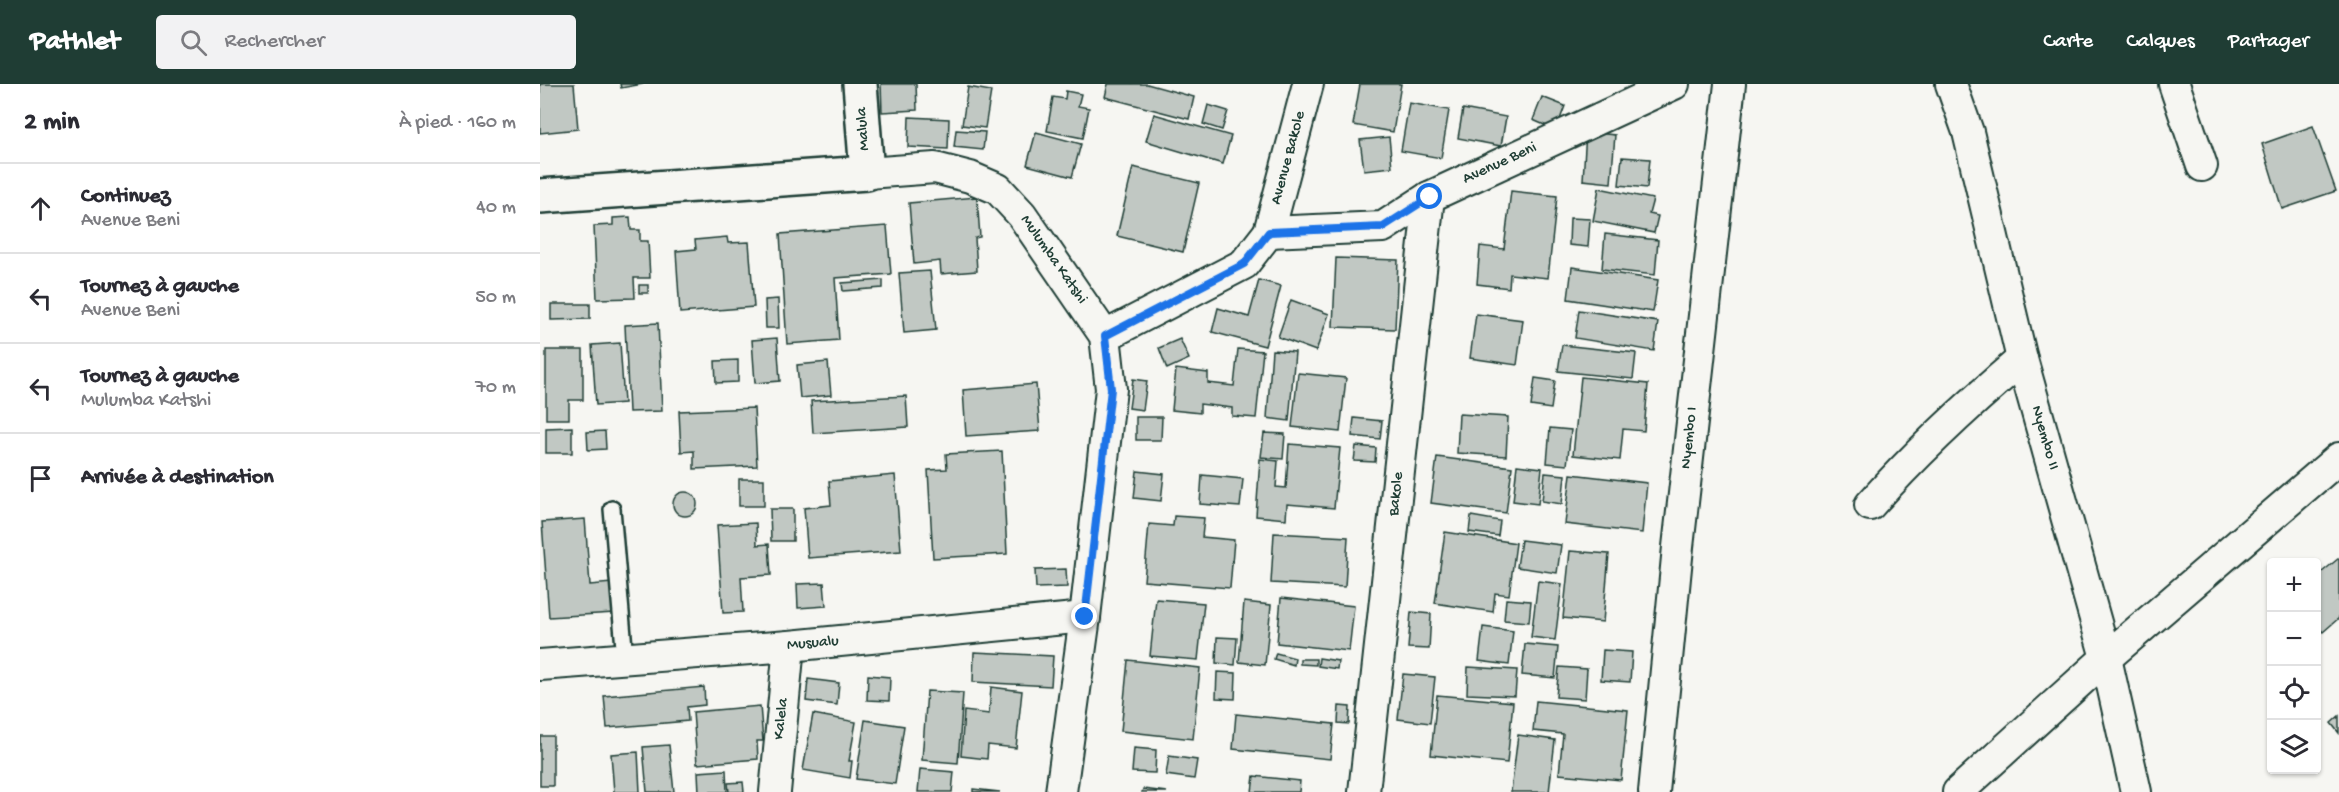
<!DOCTYPE html>
<html lang="fr">
<meta charset="utf-8">
<style>
body{margin:0;font-family:"Gochi Hand",sans-serif;background:#f2f2f3;color:#2b2b33}
.controls{position:absolute;right:18px;bottom:18px;display:grid;overflow:hidden;border-radius:6px;box-shadow:0 2px 4px #0004}
.controls button{width:54px;height:54px;display:grid;place-items:center;padding:0;border:0;border-bottom:2px solid #e1e1e2;background:#fff;color:#2b2b33;font:30px sans-serif}
.stop{position:absolute;width:18px;height:18px;margin:-14px;border:4px solid #1a73e8;border-radius:50%;background:#fff}
.stop.end{background:#1a73e8;border-color:#fff;box-shadow:0 2px 6px #0008}
.list{margin:0;padding:0;list-style:none}
h2{display:flex;justify-content:space-between;align-items:center;height:78px;margin:0;padding:0 24px;font-size:26px}
h2 small{font-size:20px;font-weight:400;color:#7c7c81}
.list li{display:grid;grid-template-columns:39px 1fr auto;gap:18px;align-items:center;box-sizing:border-box;height:90px;padding:0 24px;border-top:2px solid #e1e1e2}
.list b{display:block;font-size:22px;white-space:nowrap}
.list p{margin:0;font-size:20px;white-space:nowrap;color:#7c7c81}
.list em{font-size:20px;font-style:normal;color:#7c7c81}
.icon{flex:none;width:33px;height:33px;fill:none;stroke:currentColor;stroke-width:2;stroke-linecap:round;stroke-linejoin:round}
.map{position:relative;flex:none;width:1799px;height:708px;overflow:hidden}
header{display:flex;align-items:center;gap:36px;box-sizing:border-box;height:84px;padding:0 30px;background:#1f3d34;color:#fff}
header strong{font-size:28px}
nav{display:flex;gap:33px;margin-inline-start:auto;font-size:21px}
.search{width:420px;height:54px;background:#f2f2f3;display:flex;align-items:center;gap:15px;box-sizing:border-box;padding:0 21px;border-radius:6px;color:#7c7c81;font-size:22px}
main{display:flex}
aside{flex:1;background:#fff}
.map>svg:first-child{display:block}
.building{fill:#c1c8c3;stroke:#1f3d34;stroke-width:1.5}
.lines{fill:none;stroke-linecap:round;stroke-linejoin:round}
.lane-casing{stroke:#1f3d34;stroke-width:20}
.street-casing{stroke:#1f3d34;stroke-width:34}
.secondary-casing{stroke:#1f3d34;stroke-width:38}
.lane{stroke:#f6f6f2;stroke-width:15}
.street{stroke:#f6f6f2;stroke-width:30}
.secondary{stroke:#f6f6f2;stroke-width:33}
.route{stroke:#1a73e8;stroke-width:8}
.labels{text-anchor:middle;dominant-baseline:central;stroke-width:4.5;stroke-linejoin:round;paint-order:stroke}
.street-label{font-size:16px;fill:#1f3d34;stroke:#f6f6f2}
</style>
<header>
<strong>Pathlet</strong>
<div class="search"><svg class="icon" aria-label="search" viewBox="0 0 24 24"><circle cx="10" cy="10" r="6"/><path d="M15 15l6 6"/></svg>Rechercher</div>
<nav><a>Carte</a><a>Calques</a><a>Partager</a></nav>
</header>
<main>
<aside>
<h2>2 min<small>À pied · 160 m</small></h2>
<ul class="list">
<li><svg class="icon" aria-label="ahead" viewBox="0 0 24 24"><path d="M12 20V5M6 11l6-6 6 6"/></svg><div><b>Continuez</b><p>Avenue Beni</p></div><em>40 m</em></li>
<li><svg class="icon" aria-label="left" viewBox="0 0 24 24"><path d="M17 20v-9H6M10 6l-5 5 5 5"/></svg><div><b>Tournez à gauche</b><p>Avenue Beni</p></div><em>50 m</em></li>
<li><svg class="icon" aria-label="left" viewBox="0 0 24 24"><path d="M17 20v-9H6M10 6l-5 5 5 5"/></svg><div><b>Tournez à gauche</b><p>Mulumba Katshi</p></div><em>70 m</em></li>
<li><svg class="icon" aria-label="arrive" viewBox="0 0 24 24"><path d="M6 21V4h12l-3 4 3 4H6"/></svg><div><b>Arrivée à destination</b></div></li>
</ul>
</aside>
<div class="map">
<svg width="1799" height="708" viewBox="0 0 1799 708">
<rect width="100%" height="100%" fill="#f6f6f2"/>
<filter id="ink" filterUnits="userSpaceOnUse"><feTurbulence type="fractalNoise" baseFrequency=".0167" numOctaves="2"/><feDisplacementMap in="SourceGraphic" scale="12" xChannelSelector="R" yChannelSelector="G"/><feConvolveMatrix kernelMatrix="1 2 1 2 8 2 1 2 1" color-interpolation-filters="sRGB"/></filter>
<g filter="url(#ink)">
<g class="building">
<path d="M0,0H34L38,45L0,49Z"/>
<path d="M80,0H103L81,4Z"/>
<path d="M341,0H376L377,26L342,28Z"/>
<path d="M568,0H607L654,13L649,35L565,13Z"/>
<path d="M820,0H861L853,48L813,41Z"/>
<path d="M428,3L451,7L445,44L422,41Z"/>
<path d="M526,7L541,10L538,22L549,24L543,54L507,47L513,13L525,15Z"/>
<path d="M1002,13L1025,22L1016,46L993,36Z"/>
<path d="M869,19L909,26L901,74L861,67Z"/>
<path d="M668,21L688,27L682,46L663,40Z"/>
<path d="M923,25L966,33L961,62L918,54Z"/>
<path d="M614,30L691,52L683,80L606,57Z"/>
<path d="M369,33L409,35L408,65L368,63Z"/>
<path d="M1773,42L1796,107L1742,125L1722,60Z"/>
<path d="M416,46L445,48L443,66L414,63Z"/>
<path d="M496,48L541,60L532,93L487,81Z"/>
<path d="M1046,48L1075,51L1071,99L1043,96Z"/>
<path d="M849,53L852,83L824,86L820,56Z"/>
<path d="M1082,73L1110,75L1107,104L1079,101Z"/>
<path d="M593,83L659,99L643,168L577,152Z"/>
<path d="M1059,104L1113,115L1109,130L1118,132L1114,149L1053,137Z"/>
<path d="M971,107L1017,112L1008,194L970,190L969,204L937,200L940,162L964,165Z"/>
<path d="M437,113L440,153L435,154L437,187L401,190L400,177L374,180L369,119Z"/>
<path d="M90,133L91,146H100V157H108L110,194H94L95,214L57,215L54,142L73,141V134Z"/>
<path d="M1030,134L1050,135L1048,163L1029,161Z"/>
<path d="M347,142L351,190L295,194L299,256L247,260L240,150Z"/>
<path d="M1065,150L1118,156L1115,191L1062,185Z"/>
<path d="M187,153L188,159L209,158L214,223L140,229L136,167L156,165L155,156Z"/>
<path d="M796,174L858,176L855,245L793,243Z"/>
<path d="M1032,183L1118,196L1113,228L1028,215Z"/>
<path d="M390,187L396,246L364,249L359,189Z"/>
<path d="M343,196V204L303,207L302,199Z"/>
<path d="M719,196L741,202L725,262L672,248L678,224L709,233Z"/>
<rect x="99" y="201" width="9" height="8"/>
<path d="M238,215L239,244H226L225,216Z"/>
<path d="M751,216L789,230L776,267L738,253Z"/>
<path d="M11,220H50V235L11,236Z"/>
<path d="M1039,226L1118,238L1114,267L1035,254Z"/>
<path d="M936,230L983,236L977,281L930,274Z"/>
<path d="M118,239L122,327L89,328L85,241Z"/>
<path d="M237,254L240,297L215,299L212,256Z"/>
<path d="M640,255L649,275L627,285L619,264Z"/>
<path d="M80,259L84,319L56,321L52,261Z"/>
<path d="M1022,261L1096,269L1093,295L1018,287Z"/>
<path d="M698,265L723,267L716,334L692,332V324L660,320V329L632,326L636,285L668,289V299L694,302Z"/>
<path d="M6,266H43V316H29V335H6Z"/>
<path d="M732,266L755,268L749,337L727,334Z"/>
<path d="M198,276V298L176,299L175,277Z"/>
<path d="M288,278L291,311L260,314L257,281Z"/>
<path d="M758,289L806,294L800,348L752,343Z"/>
<path d="M1041,293L1108,300L1104,347L1083,345L1080,376L1033,371Z"/>
<path d="M995,294L1015,297L1011,325L991,322Z"/>
<path d="M593,295L607,297L603,326L589,324Z"/>
<path d="M496,300L500,347L426,352L423,306Z"/>
<path d="M366,312L368,343L273,349L271,317Z"/>
<path d="M214,324L217,382L154,385V367L141,368L139,327Z"/>
<path d="M919,330L968,333L966,372L917,369Z"/>
<path d="M596,333H622L621,356H596Z"/>
<path d="M814,334L842,337L840,355L812,352Z"/>
<path d="M32,343V369H6V344Z"/>
<path d="M1010,344L1031,346L1027,381L1007,379Z"/>
<path d="M65,347L66,365L48,366L47,348Z"/>
<path d="M724,349L745,350L743,375L721,373Z"/>
<path d="M749,360L800,364L794,424L747,420L746,435L716,432L720,375L738,377L736,403L746,404Z"/>
<path d="M816,362L836,364L835,378L814,377Z"/>
<path d="M462,367L467,470L393,474L388,386L407,385L406,370Z"/>
<path d="M897,373L972,383L966,429L891,419Z"/>
<path d="M977,381L1002,384L998,420L973,417Z"/>
<path d="M597,387L624,390L621,417L594,414Z"/>
<path d="M1005,389L1025,391L1022,420L1002,417Z"/>
<path d="M1031,390L1107,399L1102,449L1025,440Z"/>
<path d="M355,391L361,467L268,474L264,424L291,421L289,397Z"/>
<path d="M662,391L703,395L700,423L660,420Z"/>
<rect x="199" y="395" width="25" height="27"/>
<circle cx="145" cy="420" r="12"/>
<path d="M230,425H253V457H231Z"/>
<path d="M634,432L664,434L662,453L694,456L690,504L604,497L609,440L633,442Z"/>
<path d="M931,432L960,437L958,452L929,448Z"/>
<path d="M45,435L50,501L72,499L74,529L9,533L2,438Z"/>
<path d="M216,439L217,461L229,460L231,491L201,493L203,528L183,529L177,441Z"/>
<path d="M905,448L976,459L969,511L955,509L953,528L895,519Z"/>
<path d="M734,449L808,453L805,503L731,499Z"/>
<path d="M981,456L1021,461L1017,489L977,483Z"/>
<path d="M1030,467L1069,470L1063,538L1023,534Z"/>
<path d="M1799,474V534L1783,548L1776,541V493Z"/>
<path d="M526,485L527,503L496,504L495,486Z"/>
<path d="M998,497L1022,500L1015,556L991,553Z"/>
<path d="M284,499L286,522L258,524L257,500Z"/>
<path d="M741,514L814,522L809,567L737,559Z"/>
<path d="M616,515L664,519L658,576L610,572Z"/>
<path d="M966,515L991,517L989,538L964,536Z"/>
<path d="M704,518L731,521L725,581L699,578Z"/>
<path d="M871,528L891,530L889,565L868,564Z"/>
<path d="M943,543L973,547L969,581L939,577Z"/>
<path d="M677,553L697,554L695,581L676,579Z"/>
<path d="M985,560L1018,563L1015,594L982,591Z"/>
<path d="M1063,566L1092,568L1090,598L1061,596Z"/>
<path d="M434,568L513,572L511,602L433,598Z"/>
<path d="M736,569L755,574L754,581L734,575Z"/>
<path d="M779,574L798,577L797,585L778,582Z"/>
<path d="M760,575H776V581L760,580Z"/>
<path d="M588,576L660,584L653,655L581,647Z"/>
<path d="M928,583L977,586L975,612L927,610Z"/>
<path d="M1019,583L1047,585L1045,615L1016,613Z"/>
<path d="M677,588L696,589L695,615L676,614Z"/>
<path d="M863,590L895,593L890,639L858,635Z"/>
<path d="M328,591L350,593L349,617L327,616Z"/>
<path d="M268,595L299,599L297,621L266,617Z"/>
<path d="M164,603L165,621L147,623L148,637L67,644L64,612Z"/>
<path d="M451,603L482,607L476,664L448,661L447,675L421,672L424,627L449,630Z"/>
<path d="M387,607L423,609L418,679L382,676Z"/>
<path d="M897,611L973,618L967,679L891,671Z"/>
<path d="M996,617L1088,626L1081,696L1019,690L1023,650L993,647Z"/>
<path d="M220,622L223,657H217L218,675L157,680L153,628Z"/>
<path d="M799,622L810,623L809,640L798,639Z"/>
<path d="M273,630L316,638L309,677H312L310,694L263,686Z"/>
<path d="M696,630L794,640L790,675L693,665Z"/>
<path d="M1799,632V649L1791,639Z"/>
<path d="M325,636L364,642L355,700L316,695Z"/>
<path d="M978,651L1015,656L1009,708H971Z"/>
<rect x="0" y="652" width="13" height="50"/>
<path d="M129,661L134,708H107L103,663Z"/>
<path d="M594,664L616,666L615,689L592,688Z"/>
<path d="M98,668L100,708H74L71,670Z"/>
<path d="M629,672L657,676L654,695L626,691Z"/>
<path d="M380,685L414,688L412,708H378Z"/>
<path d="M186,686L187,708H159L158,688Z"/>
<path d="M714,692L760,697L759,708H712Z"/>
<path d="M203,698L204,708H189L188,699Z"/>
<path d="M433,705L460,708H433Z"/>
<path d="M603,705L627,708H602Z"/>
</g>
<g class="lines">
<g class="lane-casing">
<path id="lane" d="M72,425L85,575"/>
</g>
<g class="street-casing">
<g id="street">
<path d="M1411,0L1428,48L1482,275L1566,574L1596,708"/>
<path d="M1634,0L1662,82"/>
<path d="M327,89L395,84L430,93L458,105L482,131L565,252L571,305L545,533L521,708"/>
<path d="M729,148L768,0"/>
<path d="M565,252L704,180L729,148L843,143L889,113L1134,0"/>
<path d="M1330,421C1377,368 1428,321 1482,275"/>
<path d="M0,581L249,562L545,533"/>
<path d="M235,708L249,562"/>
<path d="M824,708L889,113"/>
<path d="M1114,708L1138,463L1190,0"/>
<path d="M1418,708L1566,574L1799,374"/>
</g>
</g>
<g class="secondary-casing">
<path id="secondary" d="M0,112L327,89L320,0"/>
</g>
<use href="#lane" class="lane"/>
<use href="#street" class="street"/>
<use href="#secondary" class="secondary"/>
</g>
</g>
<g class="lines" filter="url(#ink)">
<path class="route" d="M545,533L571,305L565,252L704,180L729,148L843,143L890,113"/>
</g>
<g class="labels">
<g class="street-label">
<text transform="translate(324 45) rotate(-94)">Malula</text>
<text transform="translate(749 74) rotate(-75)">Avenue Bakole</text>
<text transform="translate(960 80) rotate(-25)">Avenue Beni</text>
<text transform="translate(513 176) rotate(55)">Mulumba Katshi</text>
<text transform="translate(1150 354) rotate(-84)">Nyembo I</text>
<text transform="translate(1504 354) rotate(74)">Nyembo II</text>
<text transform="translate(857 410) rotate(-84)">Bakole</text>
<text transform="translate(273 560) rotate(-5)">Musualu</text>
<text transform="translate(242 635) rotate(-84)">Kalela</text>
</g>
</g>
</svg>
<div class="controls">
<button>+</button>
<button>−</button>
<button><svg class="icon" aria-label="locate" viewBox="0 0 24 24"><circle cx="12" cy="12" r="6"/><path d="M12 2v4M12 18v4M2 12h4M18 12h4"/></svg></button>
<button><svg class="icon" aria-label="layers" viewBox="0 0 24 24"><path d="M12 4l9 5-9 5-9-5zM3 14l9 5 9-5"/></svg></button>
</div>
<div class="stop" style="left:890px;top:113px"></div>
<div class="stop end" style="left:545px;top:533px"></div>
</div>
</main>
